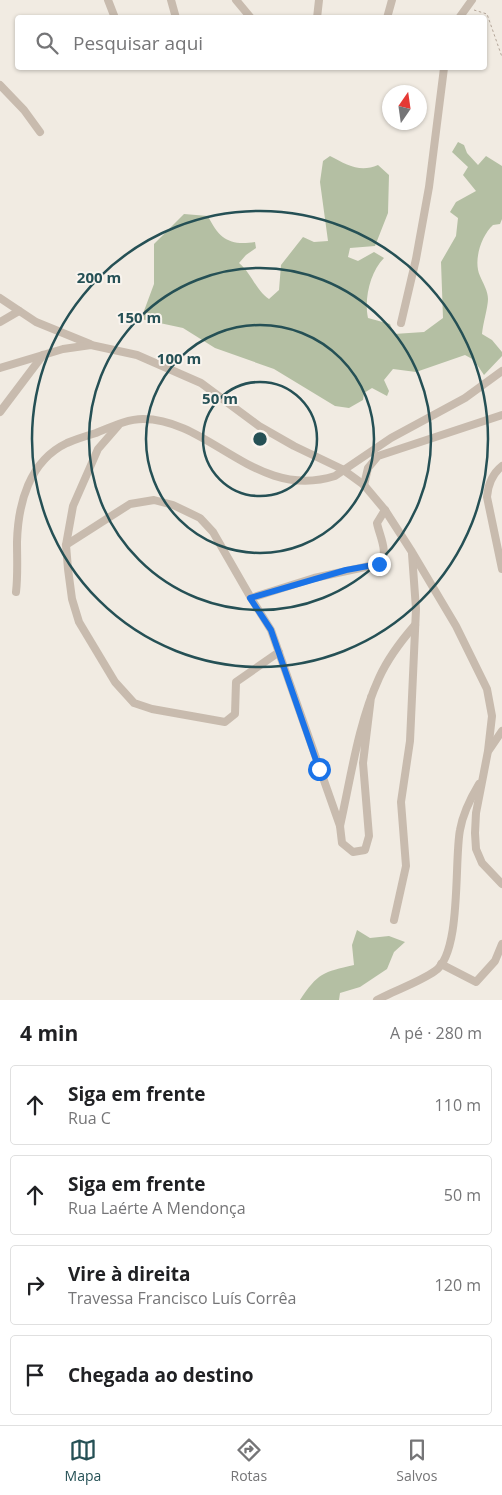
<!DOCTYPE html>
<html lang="pt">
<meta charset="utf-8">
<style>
body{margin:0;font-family:"Open Sans",sans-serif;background:#f6f6f6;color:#202124}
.compass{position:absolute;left:382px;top:85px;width:45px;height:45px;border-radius:50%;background:#fff;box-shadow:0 1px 4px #0004;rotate:13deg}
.stop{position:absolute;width:15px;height:15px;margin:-11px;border:4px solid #1a73e8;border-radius:50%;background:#fff}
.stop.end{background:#1a73e8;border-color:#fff;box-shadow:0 1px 5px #0008}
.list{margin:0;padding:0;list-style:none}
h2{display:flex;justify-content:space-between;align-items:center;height:65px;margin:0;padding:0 20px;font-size:21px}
h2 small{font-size:16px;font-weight:400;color:#757577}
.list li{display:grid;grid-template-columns:32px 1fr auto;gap:15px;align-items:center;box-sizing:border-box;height:80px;margin:0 10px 10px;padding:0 10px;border:1px solid #e0e0e0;border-radius:5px}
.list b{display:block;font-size:19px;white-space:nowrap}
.list p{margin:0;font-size:16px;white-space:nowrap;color:#757577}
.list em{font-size:16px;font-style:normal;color:#757577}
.icon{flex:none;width:28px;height:28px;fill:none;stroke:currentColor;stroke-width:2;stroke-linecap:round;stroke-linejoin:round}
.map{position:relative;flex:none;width:502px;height:1000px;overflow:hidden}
.search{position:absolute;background:#fff;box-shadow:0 1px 4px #0004;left:15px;right:15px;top:15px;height:55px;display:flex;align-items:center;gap:12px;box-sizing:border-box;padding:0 18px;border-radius:5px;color:#757577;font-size:19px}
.sheet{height:425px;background:#fff}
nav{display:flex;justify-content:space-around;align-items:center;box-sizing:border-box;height:70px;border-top:1px solid #e0e0e0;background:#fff;font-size:14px;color:#757577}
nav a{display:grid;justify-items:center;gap:2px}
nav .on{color:#255055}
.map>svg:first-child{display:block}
.green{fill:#b4bfa3}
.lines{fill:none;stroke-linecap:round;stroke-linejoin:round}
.path{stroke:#b4a699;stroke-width:1;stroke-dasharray:2.5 2.5;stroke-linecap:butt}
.minor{stroke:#c8bbae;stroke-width:8}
.route{stroke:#1a73e8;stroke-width:6}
.ring{fill:none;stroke:#255055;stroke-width:2.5}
.centre{fill:#255055;stroke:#f9f4ee;stroke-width:2.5}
.ring-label{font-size:15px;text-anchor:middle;font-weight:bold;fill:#255055;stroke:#f9f4ee;stroke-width:4;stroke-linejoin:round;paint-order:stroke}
</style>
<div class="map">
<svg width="502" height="1000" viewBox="0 0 502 1000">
<rect width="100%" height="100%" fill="#f1ebe2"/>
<g class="green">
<path d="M458,142L464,145L467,153L478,165L486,156L502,166V219L500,224L493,225C481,236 473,261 480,276C483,283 488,291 488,299C488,307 483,323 482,334L492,340L502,352V356L484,375L474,360L465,355L416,372L393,369L384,380L389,391L387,396L372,388L364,393L363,400L349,408L335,406L274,369L215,348L183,328L141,319L154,284V244L184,214L208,216C219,239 230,246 255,242L256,248L246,255L239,263C252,274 255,289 269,299L279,290L281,265L303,237L314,242L328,241L320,182L323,161L330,156C347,165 360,173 378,165L389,175L388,213L375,246L350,248L348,257L358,261L374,252L384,258C370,272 364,299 368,318L390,324L394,334L424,332L443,318L441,262L456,236L458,218L450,212L456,202L476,191L463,175L468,167L452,152Z"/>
<path d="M357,930L370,938L389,936L405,942L394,952L387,969L360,987L340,993L339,1000H300C318,973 323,972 354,965L352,945Z"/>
</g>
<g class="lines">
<path class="path" d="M474,10L487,14L502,57"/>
<g class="minor">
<path d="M108,0L115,18"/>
<path d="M171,0L176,18"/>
<path d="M236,0L251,18"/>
<path d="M317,18L319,0"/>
<path d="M387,18L392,0"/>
<path d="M459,18L472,0"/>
<path d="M0,85L24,110L40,132"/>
<path d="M0,298L36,322L90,344"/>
<path d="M0,322L19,311"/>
<path d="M401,323L416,259L429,187L444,68"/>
<path d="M0,368L63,349L91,345L137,355L201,383L259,426L294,446L342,469L364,485L385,510L412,552L456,626L487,689L492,716L488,751L476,813L475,833L476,849L482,863L502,884"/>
<path d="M0,412L43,355"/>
<path d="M118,426L98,449L73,506L66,545L68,569L72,599L79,622L115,682L134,703L152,709L225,722L235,714L236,682L279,652"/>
<path d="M502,466C492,474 488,484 487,497L502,569"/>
<path d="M364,485L368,468L378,456L502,415"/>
<path d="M66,545L130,504L154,500L173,505L200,518L213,532L251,598L271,630L340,826"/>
<path d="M16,592C18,575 17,559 17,542C18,504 29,461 67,443C76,439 86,436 96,433C111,427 127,419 143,419C210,419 256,501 335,476L391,438L465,398L502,371"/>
<path d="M251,598L314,578L379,564C390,554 379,535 377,523L385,510"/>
<path d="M371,697L363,763L369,836L365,850L353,852L342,843L340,826C351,777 358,724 379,678C388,658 401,641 415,625"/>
<path d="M489,750L502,731"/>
<path d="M394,920L406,866L401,802L410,741L416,609L412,554"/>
<path d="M441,964L476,982L495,961L502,944"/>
<path d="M377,1000C395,990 418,983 435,971C462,953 454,860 460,830C463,813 470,799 479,784"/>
</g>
</g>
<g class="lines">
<path class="route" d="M319,769L271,630L250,598L346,570L379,564"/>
</g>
<g class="ring">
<circle cx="260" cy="439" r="57"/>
<circle cx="260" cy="439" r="114"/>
<circle cx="260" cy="439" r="171"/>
<circle cx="260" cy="439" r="228"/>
</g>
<circle cx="260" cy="439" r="8" class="centre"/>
<g class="ring-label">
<text x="99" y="283">200 m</text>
<text x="139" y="323">150 m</text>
<text x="179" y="364">100 m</text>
<text x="220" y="404">50 m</text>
</g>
</svg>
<svg class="compass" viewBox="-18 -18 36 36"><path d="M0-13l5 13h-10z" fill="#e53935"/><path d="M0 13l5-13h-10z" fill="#757577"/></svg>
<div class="stop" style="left:319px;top:769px"></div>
<div class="stop end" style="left:379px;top:564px"></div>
<div class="search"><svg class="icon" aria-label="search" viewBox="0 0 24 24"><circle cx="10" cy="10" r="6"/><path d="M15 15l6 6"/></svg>Pesquisar aqui</div>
</div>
<section class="sheet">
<h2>4 min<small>A pé · 280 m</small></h2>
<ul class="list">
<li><svg class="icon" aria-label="ahead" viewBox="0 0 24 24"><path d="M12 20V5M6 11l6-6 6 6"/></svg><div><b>Siga em frente</b><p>Rua C</p></div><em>110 m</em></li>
<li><svg class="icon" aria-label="ahead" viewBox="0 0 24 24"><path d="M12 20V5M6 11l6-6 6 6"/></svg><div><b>Siga em frente</b><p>Rua Laérte A Mendonça</p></div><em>50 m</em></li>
<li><svg class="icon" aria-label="right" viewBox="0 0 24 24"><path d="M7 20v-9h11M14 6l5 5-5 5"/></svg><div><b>Vire à direita</b><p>Travessa Francisco Luís Corrêa</p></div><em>120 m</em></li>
<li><svg class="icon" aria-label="arrive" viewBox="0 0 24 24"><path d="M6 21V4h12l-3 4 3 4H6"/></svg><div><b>Chegada ao destino</b></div></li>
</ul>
</section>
<nav>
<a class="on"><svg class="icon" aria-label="map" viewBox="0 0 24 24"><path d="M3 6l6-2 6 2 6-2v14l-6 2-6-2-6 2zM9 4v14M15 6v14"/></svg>Mapa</a>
<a><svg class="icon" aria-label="directions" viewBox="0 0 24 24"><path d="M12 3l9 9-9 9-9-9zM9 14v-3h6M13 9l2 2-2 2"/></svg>Rotas</a>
<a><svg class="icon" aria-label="saved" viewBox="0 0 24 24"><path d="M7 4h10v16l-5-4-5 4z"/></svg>Salvos</a>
</nav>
